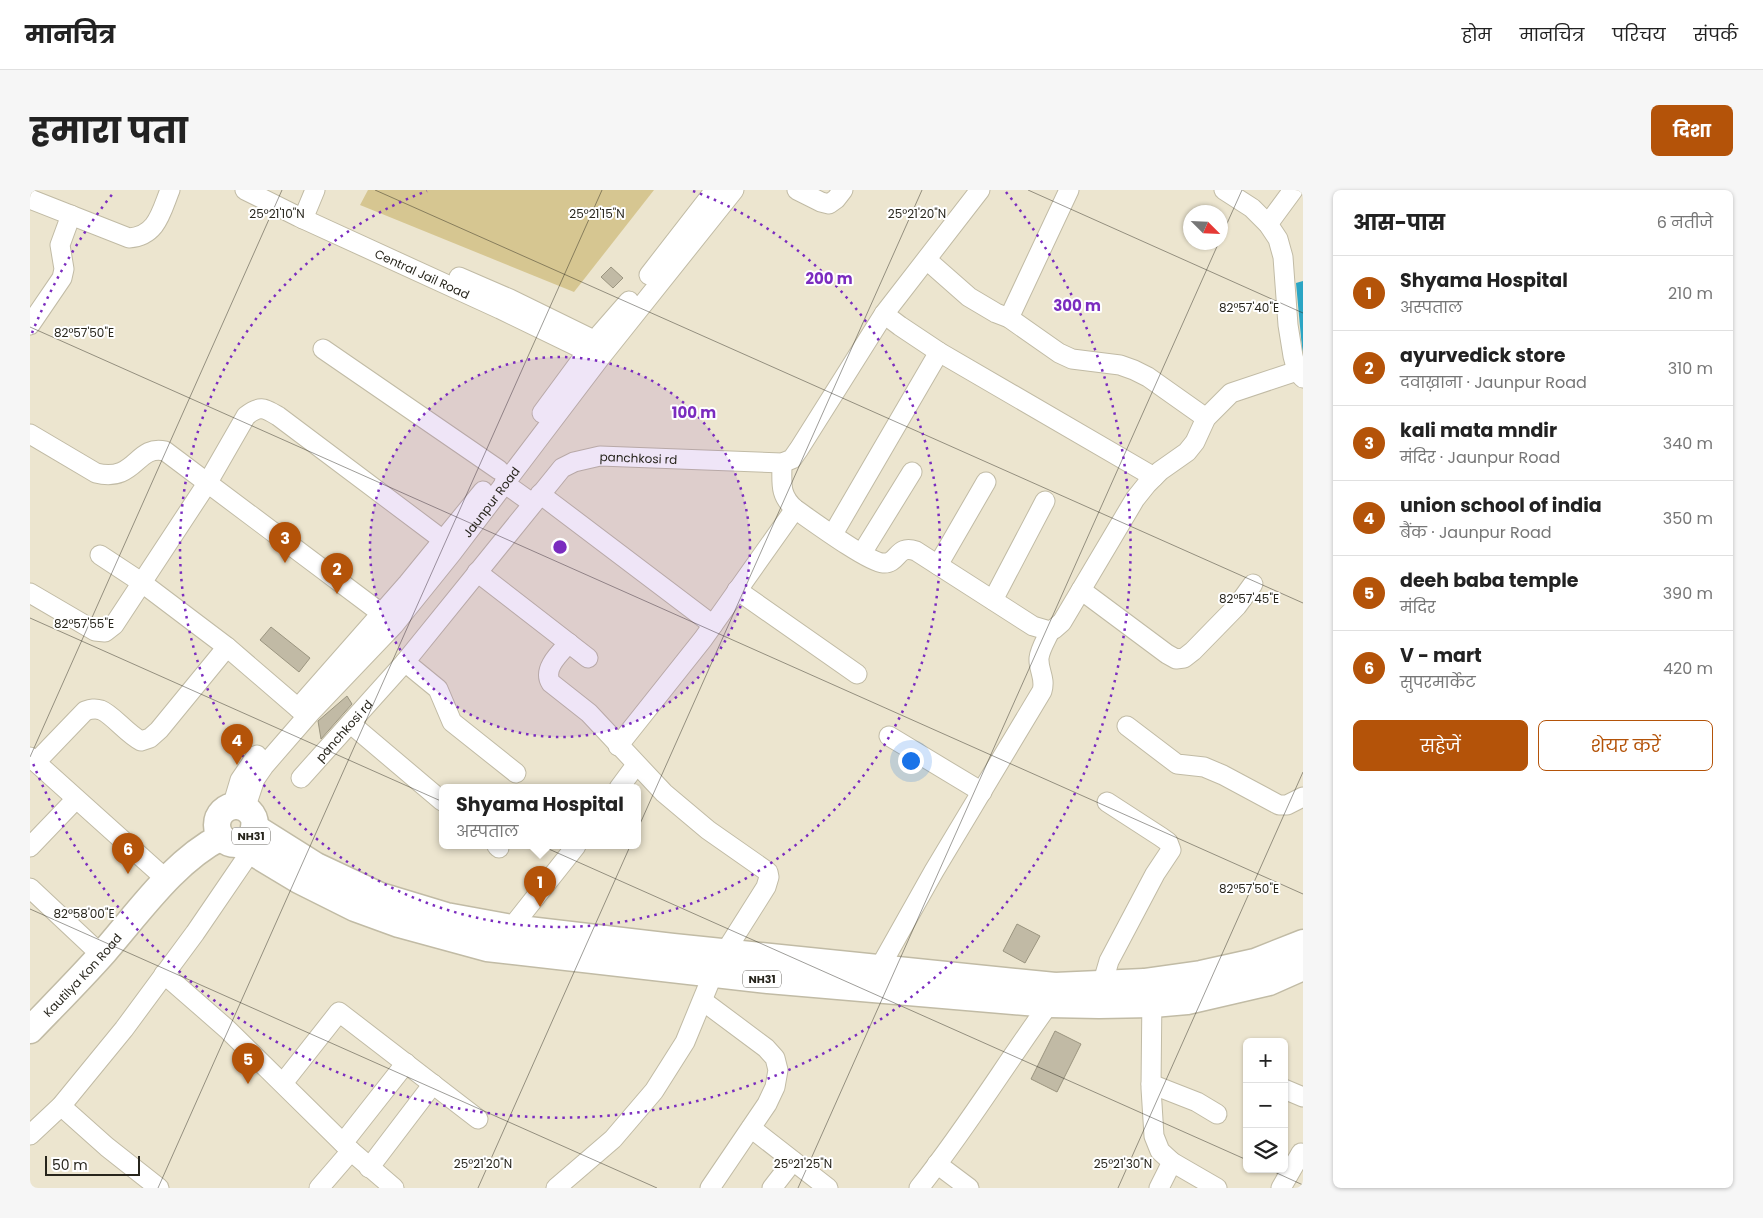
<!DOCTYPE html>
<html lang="hi">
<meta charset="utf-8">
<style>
body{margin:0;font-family:Poppins,"Noto Sans Devanagari",sans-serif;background:#f6f6f6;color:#222}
.controls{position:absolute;right:15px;bottom:15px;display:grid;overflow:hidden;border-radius:8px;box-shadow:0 1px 4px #0004}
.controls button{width:45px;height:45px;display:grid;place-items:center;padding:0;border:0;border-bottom:1px solid #e0e0e0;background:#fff;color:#222;font:25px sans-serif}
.compass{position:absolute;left:1153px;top:15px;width:45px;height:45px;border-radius:50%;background:#fff;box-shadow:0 1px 4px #0004;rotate:114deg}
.scale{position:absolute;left:15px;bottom:12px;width:95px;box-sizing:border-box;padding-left:5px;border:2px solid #27251c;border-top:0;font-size:14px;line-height:18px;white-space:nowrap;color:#27251c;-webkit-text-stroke:4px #fff;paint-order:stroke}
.you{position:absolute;left:880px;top:570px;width:18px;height:18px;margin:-12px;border:4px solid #fff;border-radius:50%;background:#1a73e8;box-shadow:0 0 0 8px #1a73e833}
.badge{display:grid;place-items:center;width:32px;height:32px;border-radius:50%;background:#b45309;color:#fff;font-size:16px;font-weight:700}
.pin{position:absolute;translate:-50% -41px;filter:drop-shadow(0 1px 2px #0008)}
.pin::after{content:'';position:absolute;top:26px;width:18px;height:15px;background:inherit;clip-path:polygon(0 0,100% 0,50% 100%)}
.popup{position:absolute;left:409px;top:594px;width:202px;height:65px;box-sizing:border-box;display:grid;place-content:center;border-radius:8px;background:#fff;filter:drop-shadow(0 1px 4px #0005);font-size:16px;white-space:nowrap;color:#767676}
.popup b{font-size:19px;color:#222}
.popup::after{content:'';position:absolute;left:50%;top:100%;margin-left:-10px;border:10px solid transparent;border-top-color:#fff}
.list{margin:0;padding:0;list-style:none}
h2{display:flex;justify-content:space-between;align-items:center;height:65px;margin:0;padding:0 20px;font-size:21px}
h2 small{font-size:16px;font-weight:400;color:#767676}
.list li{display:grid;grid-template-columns:32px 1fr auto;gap:15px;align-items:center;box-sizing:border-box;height:75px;padding:0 20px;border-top:1px solid #e0e0e0}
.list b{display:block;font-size:19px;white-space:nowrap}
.list p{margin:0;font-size:16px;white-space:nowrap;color:#767676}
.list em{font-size:16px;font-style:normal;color:#767676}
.actions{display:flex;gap:10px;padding:15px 20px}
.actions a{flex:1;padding:11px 0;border:1px solid #b45309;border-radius:8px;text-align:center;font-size:18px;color:#b45309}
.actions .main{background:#b45309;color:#fff}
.icon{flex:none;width:28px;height:28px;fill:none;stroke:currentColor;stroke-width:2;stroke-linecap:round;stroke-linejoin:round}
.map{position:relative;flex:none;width:1273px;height:998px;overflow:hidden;border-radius:8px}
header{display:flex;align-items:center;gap:30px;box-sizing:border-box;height:70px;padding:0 25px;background:#fff;border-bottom:1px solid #e0e0e0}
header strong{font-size:24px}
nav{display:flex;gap:28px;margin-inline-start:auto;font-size:18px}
.intro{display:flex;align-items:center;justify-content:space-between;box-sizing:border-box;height:120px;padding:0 30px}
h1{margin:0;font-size:35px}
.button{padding:12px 22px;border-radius:8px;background:#b45309;color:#fff;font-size:18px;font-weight:700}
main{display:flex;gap:30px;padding:0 30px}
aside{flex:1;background:#fff;border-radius:8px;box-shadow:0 1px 4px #0004}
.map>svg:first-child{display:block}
.green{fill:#d6c691}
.water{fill:#2ba5c4}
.building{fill:#c1baa5;stroke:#9b9580}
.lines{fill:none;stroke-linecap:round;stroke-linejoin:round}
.minor-casing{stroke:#c1bba5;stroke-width:21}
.highway-casing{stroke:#c1bba5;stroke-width:29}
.minor{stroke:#fff;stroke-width:19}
.highway{stroke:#fff;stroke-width:26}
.ticks{fill:none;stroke:#27251c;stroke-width:1;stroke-opacity:0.45}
.ring{fill:none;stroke:#7b2cbf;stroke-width:2.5;stroke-dasharray:2.5 5}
.labels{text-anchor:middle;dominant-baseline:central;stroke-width:4;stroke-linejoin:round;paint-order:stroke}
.shield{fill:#fff;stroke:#686660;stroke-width:1}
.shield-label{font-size:11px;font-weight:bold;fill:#27251c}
.street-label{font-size:12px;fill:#27251c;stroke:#fff}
.ticks-label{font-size:12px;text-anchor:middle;fill:#27251c;stroke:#fff;stroke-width:4;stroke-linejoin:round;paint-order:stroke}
.centre{fill:#7b2cbf;stroke:#fff;stroke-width:2.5}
.ring-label{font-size:15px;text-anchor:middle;font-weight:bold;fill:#7b2cbf;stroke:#fff;stroke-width:4;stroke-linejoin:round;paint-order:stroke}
</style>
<header>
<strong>मानचित्र</strong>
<nav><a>होम</a><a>मानचित्र</a><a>परिचय</a><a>संपर्क</a></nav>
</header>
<div class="intro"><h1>हमारा पता</h1><a class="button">दिशा</a></div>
<main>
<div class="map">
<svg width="1273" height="998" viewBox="0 0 1273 998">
<rect width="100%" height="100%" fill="#ece5cf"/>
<path class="green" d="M338,0H624L544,102L330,15Z"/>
<path class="water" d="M1273,91V169L1266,93Z"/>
<g class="building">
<path d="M581,77L593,88L583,98L571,87Z"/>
<path d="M241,437L280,468L269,482L230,450Z"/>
<path d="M317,506L322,514L291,549L288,531Z"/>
<path d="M987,734L1010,746L995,773L973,761Z"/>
<path d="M1025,841L1051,854L1027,902L1001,889Z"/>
</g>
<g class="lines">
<g class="minor-casing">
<g id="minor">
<path id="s1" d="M215,0L269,27L470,119L569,167"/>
<path d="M767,0L791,12L799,14L806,9L813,0"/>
<path d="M1194,0L1222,18L1238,34L1248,49L1253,67L1258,135L1263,166L1267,181L1273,188"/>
<path d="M0,9L99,48C127,46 131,22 140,0"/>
<path d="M273,29L285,0"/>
<path d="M1238,34L1263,0"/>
<path d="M897,70L939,107L966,123L979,128L1029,163L1042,169L1090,175L1104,180L1118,187L1176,228"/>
<path d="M619,85L685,0"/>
<path d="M429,87L480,109L576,156"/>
<path d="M854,124L870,136L909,162L1124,287"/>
<path d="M979,128L1039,0"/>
<path d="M0,135L32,88L34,79L30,55L41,25"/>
<path d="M293,159L469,280"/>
<path d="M512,223L571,143L599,111"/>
<path d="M0,244L66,283C106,293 106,254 135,261L351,423"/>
<path d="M752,273C752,293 749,305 765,319C781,330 838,372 853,373C869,374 866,354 886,361L1003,436L1020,441L1024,439L1032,432L1105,309L1117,294L1130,281L1157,262L1165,252L1176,228L1201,203L1267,181"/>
<path d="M474,293L502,313"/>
<path d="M510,304L683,435"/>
<path d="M803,344L909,162"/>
<path d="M832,363L882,282"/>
<path d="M70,365L111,392L197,457L276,525"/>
<path d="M908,375L956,292"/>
<path d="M447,382L558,468"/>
<path d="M707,400L827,484"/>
<path d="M1051,400L1137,464L1146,469L1154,468L1163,461L1207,416L1223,394"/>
<path d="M0,403L65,441L75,442L84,435L178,292L216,226C230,215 234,218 248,226L413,350"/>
<path d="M963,410L1015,311"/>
<path d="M539,453C530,463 512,479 521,493L559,523L634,603L678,640L738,682L739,687L736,697L695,762"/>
<path d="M375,472L408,499L422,532L486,583"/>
<path d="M268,518L378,393L453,301"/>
<path d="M321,534L412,611"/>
<path d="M1097,536L1147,574L1174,577L1193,585L1249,615H1257L1273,607"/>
<path d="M859,546L952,602"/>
<path d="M588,556L673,449L765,319"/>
<path d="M0,567L137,690"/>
<path d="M6,572L55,521C61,519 65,518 71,520C82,524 97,544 111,551L120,548L129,540L197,457"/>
<path id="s2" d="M271,588L375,472L532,278L544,272L570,266L752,273L762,269L769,259L854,124L950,0"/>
<path d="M589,598L606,575"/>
<path d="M202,617L210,590L227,565"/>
<path id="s3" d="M215,619L225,589L234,576L280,523L364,435L422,363L570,168L704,0"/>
<path d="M467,656L469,658"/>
<path d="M0,657L46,609"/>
<path d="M0,698L64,758"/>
<path d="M481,738L546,656"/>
<path d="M850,777L904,681L1012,501C1016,488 1008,480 1009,468C1010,459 1016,450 1020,441"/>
<path d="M134,784L197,839L321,961L364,998"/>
<path d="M1072,795L1079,771L1125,684L1141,660L1138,652L1131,647L1077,612"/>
<path d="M1122,802L1121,898L1124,946L1130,961L1142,972L1187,998"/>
<path d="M673,811L736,858L745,868L748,880L745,897L737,914L680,998"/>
<path d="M253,893L309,822L448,929"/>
<path d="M1121,894L1167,912L1187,924"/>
<path d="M1254,899L1273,907"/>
<path d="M31,916L77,957L129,998"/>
<path d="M721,938L798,998"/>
<path d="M0,945L31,916L94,839L165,743L221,661"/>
<path d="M313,953L376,873"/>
<path d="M907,974L939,998"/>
<path d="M339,978L403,894"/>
<path d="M289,998L321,961"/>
<path d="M526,998L583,949L624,901L655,852L683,784"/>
<path d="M742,998L763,971"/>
<path d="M889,998C936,939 975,875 1019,814"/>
<path d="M1129,998L1142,972"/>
<path d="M1251,998L1271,963"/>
</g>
</g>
<g class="highway-casing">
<g id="highway">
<circle cx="206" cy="635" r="19"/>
<path d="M224,637L286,676L350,706L416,726L481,738L643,757L1025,796L1114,792L1171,784L1225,772L1273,753"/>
<path d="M209,654L269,690L325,718L369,734L457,758L738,790L1019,814L1069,815L1123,814L1157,811L1239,792L1273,777"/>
<path id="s4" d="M0,840C25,814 50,789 74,762C109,722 144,671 191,647"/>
</g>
</g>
<use href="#minor" class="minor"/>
<use href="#highway" class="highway"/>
</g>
<path class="ticks" d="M345,0L1273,413M998,0L1273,123M1190,49L1212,0M0,137L1273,704M0,428L1217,970M0,567L252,0M0,719L627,998M1238,979L1273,995M128,998L572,0M448,998L892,0M768,998L1189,52M1088,998L1273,582"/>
<circle cx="530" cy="357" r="190" fill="#7b2cbf" fill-opacity=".12"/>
<g class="ring">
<circle cx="530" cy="357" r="190"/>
<path d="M663 1A380 380 0 1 1 397 1"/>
<path d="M2 143A570 570 0 0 1 84 2M976 2A570 570 0 1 1 2 571"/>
</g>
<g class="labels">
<g class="shield">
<rect x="202" y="637.5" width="38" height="17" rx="4"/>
<rect x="713" y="780.5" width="38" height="17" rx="4"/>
</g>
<g class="shield-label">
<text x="221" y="646">NH31</text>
<text x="732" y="789">NH31</text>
</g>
<g class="street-label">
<text stroke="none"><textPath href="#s1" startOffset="196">Central Jail Road</textPath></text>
<text stroke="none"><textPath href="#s2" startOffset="484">panchkosi rd</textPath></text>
<text stroke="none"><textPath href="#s3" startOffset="396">Jaunpur Road</textPath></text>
<text stroke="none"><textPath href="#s2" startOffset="64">panchkosi rd</textPath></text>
<text stroke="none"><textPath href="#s4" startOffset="76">Kautilya Kon Road</textPath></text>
</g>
</g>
<g class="ticks-label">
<text x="247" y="28">25°21'10"N</text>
<text x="567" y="28">25°21'15"N</text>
<text x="887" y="28">25°21'20"N</text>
<text x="1219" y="122">82°57'40"E</text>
<text x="54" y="147">82°57'50"E</text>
<text x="1219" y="413">82°57'45"E</text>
<text x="54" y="438">82°57'55"E</text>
<text x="1219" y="703">82°57'50"E</text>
<text x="54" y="728">82°58'00"E</text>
<text x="453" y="978">25°21'20"N</text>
<text x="773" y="978">25°21'25"N</text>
<text x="1093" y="978">25°21'30"N</text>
</g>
<circle cx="530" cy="357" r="8" class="centre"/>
<g class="ring-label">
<text x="799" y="94">200 m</text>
<text x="1047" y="121">300 m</text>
<text x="664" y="228">100 m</text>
</g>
</svg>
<div class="controls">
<button>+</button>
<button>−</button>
<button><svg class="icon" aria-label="layers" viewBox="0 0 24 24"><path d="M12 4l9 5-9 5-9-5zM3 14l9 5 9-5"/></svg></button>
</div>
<svg class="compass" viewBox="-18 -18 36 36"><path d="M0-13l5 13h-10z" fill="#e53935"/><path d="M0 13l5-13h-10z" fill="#767676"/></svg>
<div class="scale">50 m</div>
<div class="you"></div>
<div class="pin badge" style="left:510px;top:717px">1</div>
<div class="popup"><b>Shyama Hospital</b>अस्पताल</div>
<div class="pin badge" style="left:307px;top:404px">2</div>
<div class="pin badge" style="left:255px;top:373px">3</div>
<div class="pin badge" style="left:207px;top:575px">4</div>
<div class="pin badge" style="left:218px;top:894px">5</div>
<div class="pin badge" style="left:98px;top:684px">6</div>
</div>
<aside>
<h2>आस-पास<small>6 नतीजे</small></h2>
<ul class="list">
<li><span class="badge">1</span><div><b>Shyama Hospital</b><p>अस्पताल</p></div><em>210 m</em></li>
<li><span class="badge">2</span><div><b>ayurvedick store</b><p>दवाख़ाना · Jaunpur Road</p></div><em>310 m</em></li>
<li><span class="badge">3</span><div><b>kali mata mndir</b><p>मंदिर · Jaunpur Road</p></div><em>340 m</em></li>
<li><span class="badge">4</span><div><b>union school of india</b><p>बैंक · Jaunpur Road</p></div><em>350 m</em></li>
<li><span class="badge">5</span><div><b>deeh baba temple</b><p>मंदिर</p></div><em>390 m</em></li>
<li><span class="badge">6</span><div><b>V - mart</b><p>सुपरमार्केट</p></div><em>420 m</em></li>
</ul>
<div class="actions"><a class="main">सहेजें</a><a>शेयर करें</a></div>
</aside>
</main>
